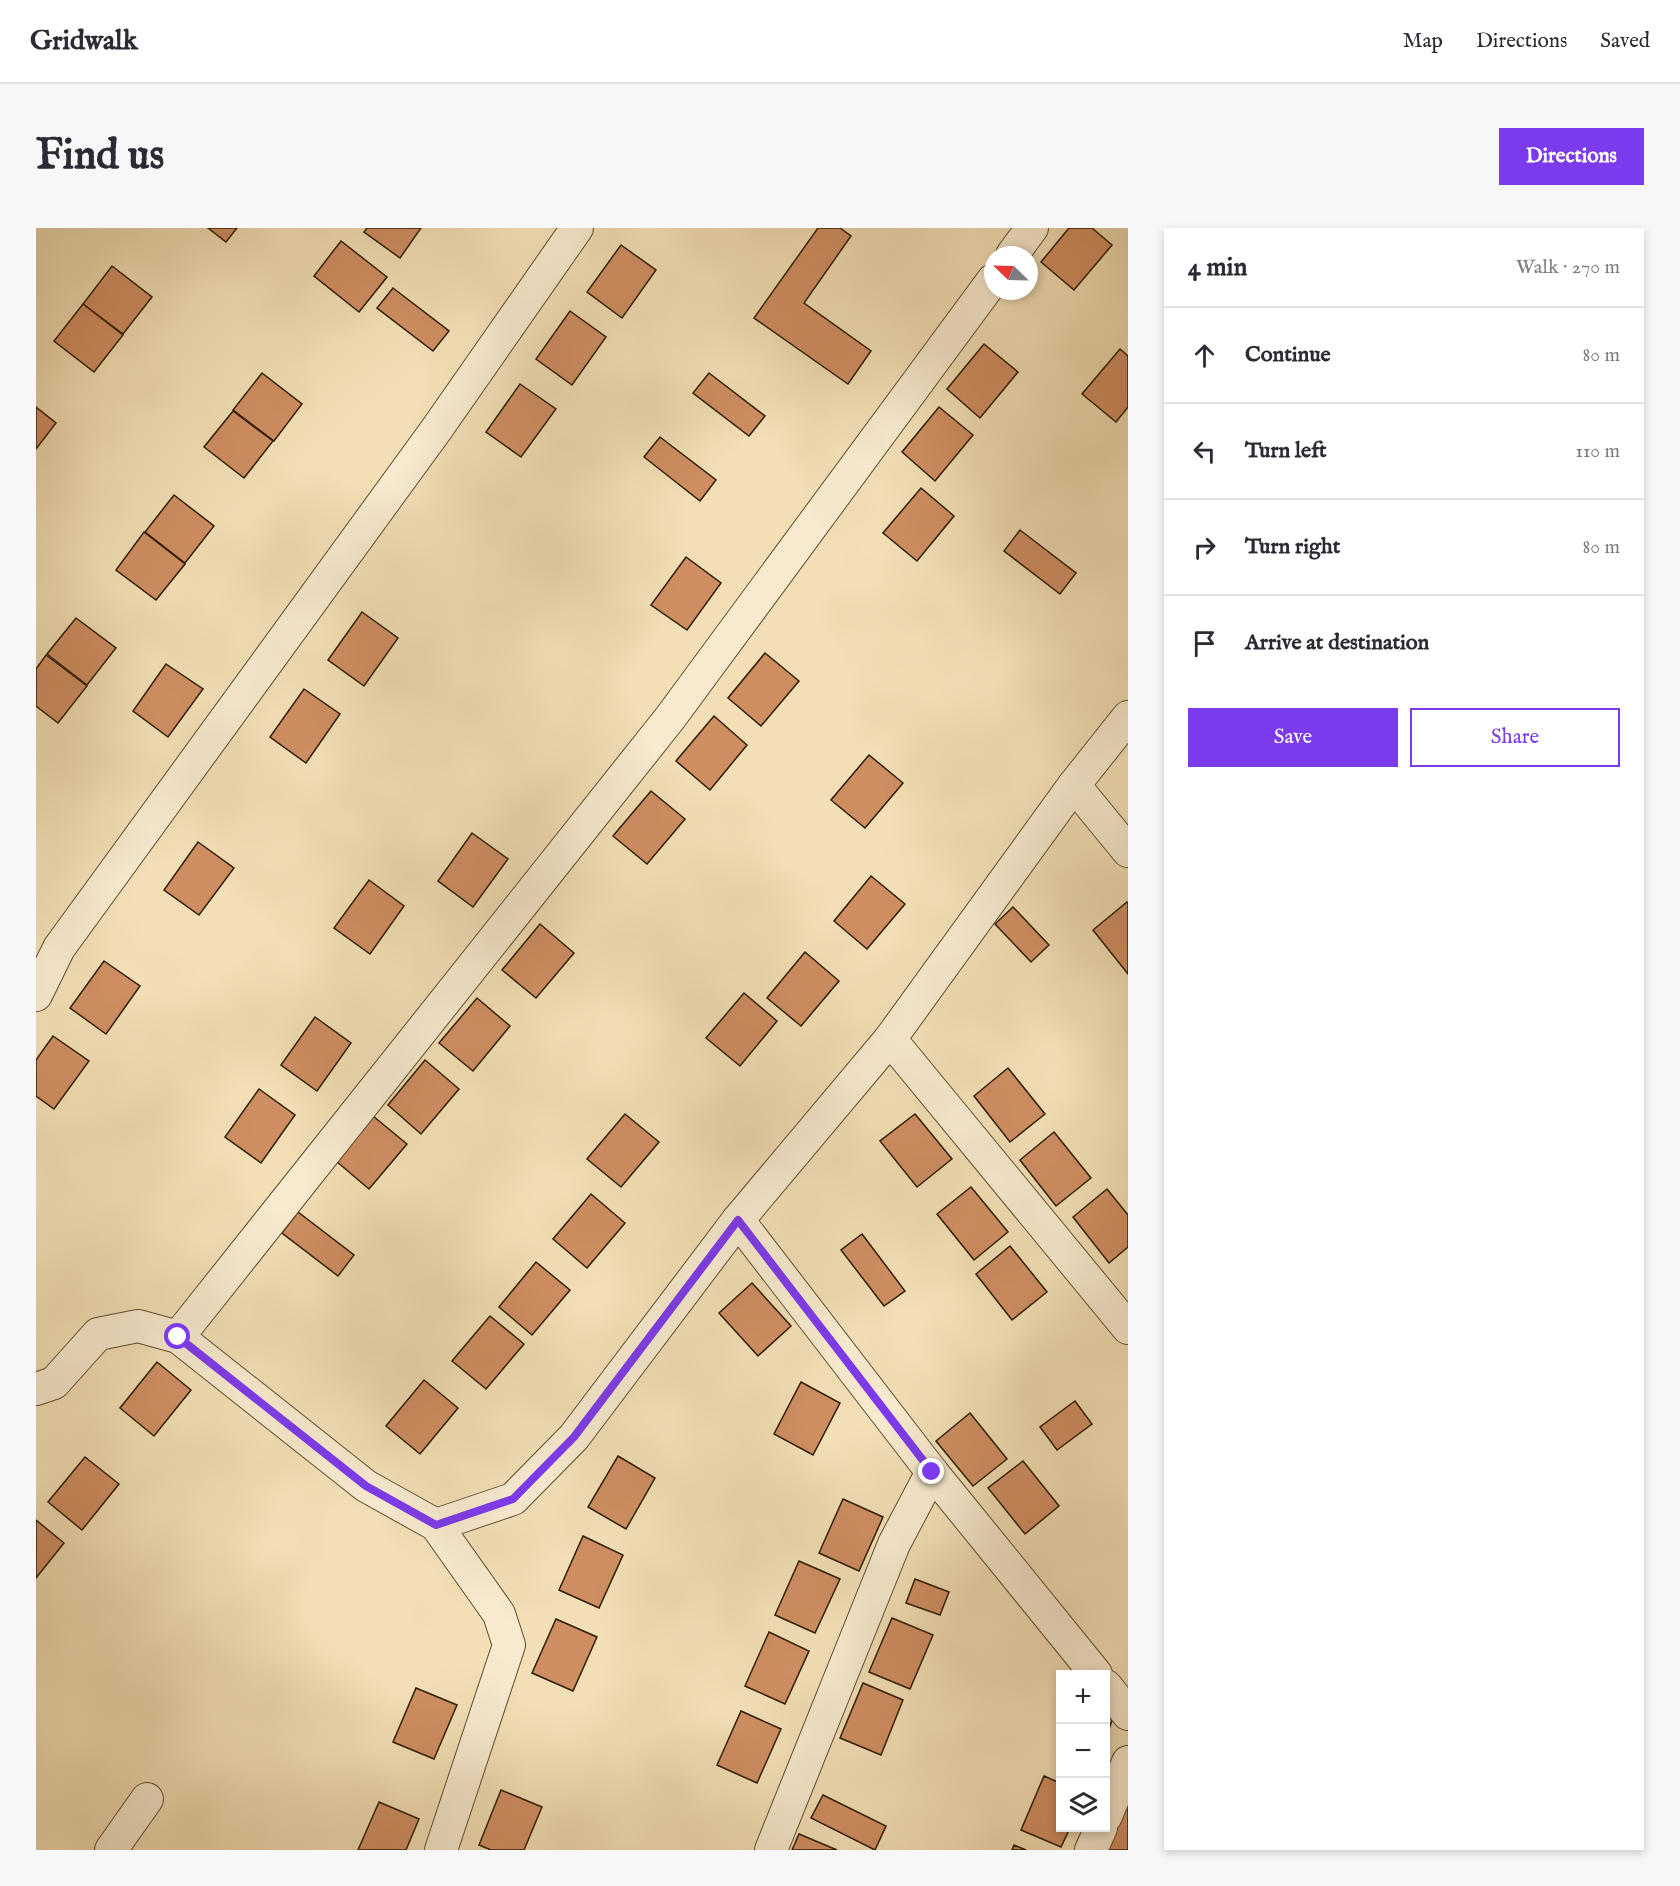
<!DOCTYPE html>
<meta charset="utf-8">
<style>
body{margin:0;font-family:"IM FELL English",serif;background:#f7f7f7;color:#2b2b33}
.controls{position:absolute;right:18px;bottom:18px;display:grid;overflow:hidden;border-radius:0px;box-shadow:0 3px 9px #0003}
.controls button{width:54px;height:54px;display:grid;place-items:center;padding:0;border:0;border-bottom:2px solid #e1e1e2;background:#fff;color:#2b2b33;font:30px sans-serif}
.compass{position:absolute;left:948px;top:18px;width:54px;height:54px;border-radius:50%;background:#fff;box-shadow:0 3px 9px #0003;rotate:293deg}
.stop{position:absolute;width:18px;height:18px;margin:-14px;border:4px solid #7c3aed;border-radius:50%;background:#fff}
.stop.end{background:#7c3aed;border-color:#fff;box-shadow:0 2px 6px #0008}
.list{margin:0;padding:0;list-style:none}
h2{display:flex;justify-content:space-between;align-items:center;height:78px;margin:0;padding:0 24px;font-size:26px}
h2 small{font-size:20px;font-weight:400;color:#7c7c81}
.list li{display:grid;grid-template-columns:39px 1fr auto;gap:18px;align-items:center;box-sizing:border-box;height:96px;padding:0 24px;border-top:2px solid #e1e1e2}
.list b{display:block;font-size:22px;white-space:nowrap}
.list em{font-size:20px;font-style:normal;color:#7c7c81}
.actions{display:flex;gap:12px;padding:18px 24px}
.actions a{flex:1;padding:14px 0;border:2px solid #7c3aed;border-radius:0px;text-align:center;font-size:21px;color:#7c3aed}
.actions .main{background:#7c3aed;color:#fff}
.icon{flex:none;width:33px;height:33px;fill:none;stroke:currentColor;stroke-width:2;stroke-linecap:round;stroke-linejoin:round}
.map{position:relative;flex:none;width:1092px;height:1622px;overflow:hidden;border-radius:0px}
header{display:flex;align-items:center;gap:36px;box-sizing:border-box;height:84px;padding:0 30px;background:#fff;border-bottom:2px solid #e1e1e2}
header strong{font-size:28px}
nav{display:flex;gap:33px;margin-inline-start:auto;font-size:21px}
.intro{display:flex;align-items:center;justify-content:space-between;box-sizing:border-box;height:144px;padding:0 36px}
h1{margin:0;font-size:42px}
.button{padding:15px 27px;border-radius:0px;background:#7c3aed;color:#fff;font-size:21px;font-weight:700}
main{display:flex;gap:36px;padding:0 36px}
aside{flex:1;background:#fff;border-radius:0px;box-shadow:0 3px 9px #0003}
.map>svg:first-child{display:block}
.building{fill:#ce8e62;stroke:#2c1b03;stroke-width:1.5}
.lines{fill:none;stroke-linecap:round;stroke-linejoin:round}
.minor-casing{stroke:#5e4c30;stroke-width:34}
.minor{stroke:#f7eacf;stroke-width:32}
.route{stroke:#7c3aed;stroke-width:8}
</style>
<header>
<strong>Gridwalk</strong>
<nav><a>Map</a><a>Directions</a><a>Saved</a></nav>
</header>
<div class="intro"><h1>Find us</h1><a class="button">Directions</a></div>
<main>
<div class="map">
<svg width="1092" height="1622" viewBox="0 0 1092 1622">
<rect width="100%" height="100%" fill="#f2dfb5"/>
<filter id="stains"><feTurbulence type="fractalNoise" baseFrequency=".00333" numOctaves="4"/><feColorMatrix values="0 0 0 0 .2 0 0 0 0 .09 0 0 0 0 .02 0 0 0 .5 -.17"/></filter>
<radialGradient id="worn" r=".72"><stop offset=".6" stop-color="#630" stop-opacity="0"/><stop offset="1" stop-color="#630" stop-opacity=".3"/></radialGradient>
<g class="building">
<path d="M172,0H201L190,14Z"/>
<path d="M331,0H385L364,30L328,4Z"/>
<path d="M782,0H804L815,8L768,75L835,123L812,156L718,90Z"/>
<path d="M1033,0H1056L1076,17L1038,62L1005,34Z"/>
<path d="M305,13L351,49L323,84L278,48Z"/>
<path d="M585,17L620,42L586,90L551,64Z"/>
<path d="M76,38L116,69L87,106L47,76Z"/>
<path d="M357,60L413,103L397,123L341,80Z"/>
<path d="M47,76L87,107L58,144L18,113Z"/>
<path d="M534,83L570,109L536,157L500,131Z"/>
<path d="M948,116L982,144L944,190L911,161Z"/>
<path d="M1084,121L1092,128V179L1080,194L1046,166Z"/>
<path d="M226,145L266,176L238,213L197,182Z"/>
<path d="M673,145L729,188L713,208L657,165Z"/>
<path d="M484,156L520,181L485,229L450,204Z"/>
<path d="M0,179L20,195L0,221Z"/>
<path d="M903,179L937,207L899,253L866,224Z"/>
<path d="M197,183L237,213L208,250L168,219Z"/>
<path d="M624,209L680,252L664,273L608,229Z"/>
<path d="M885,260L918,288L881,333L847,305Z"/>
<path d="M138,267L178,298L149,335L109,304Z"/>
<path d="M984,302L1040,345L1024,366L968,323Z"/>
<path d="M108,304L149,336L120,372L80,342Z"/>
<path d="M650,329L685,355L651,402L615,377Z"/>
<path d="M326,384L362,410L328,458L292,432Z"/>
<path d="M40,390L80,420L51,457L11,426Z"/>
<path d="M729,425L763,453L725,498L692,470Z"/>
<path d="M10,427L51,458L22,495L0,478V441Z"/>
<path d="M130,436L167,461L132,509L97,483Z"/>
<path d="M268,461L304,486L270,535L234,509Z"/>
<path d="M678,488L711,517L674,562L640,533Z"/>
<path d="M833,527L867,555L829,600L795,572Z"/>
<path d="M615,563L649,591L611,636L577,608Z"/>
<path d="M436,605L472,631L437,679L402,653Z"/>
<path d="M162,614L198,640L163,687L128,662Z"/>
<path d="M835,648L869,676L831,721L798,693Z"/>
<path d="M333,652L368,678L334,726L298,700Z"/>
<path d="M1091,674L1092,676V746L1057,702Z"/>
<path d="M977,679L1013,717L995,734L959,696Z"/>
<path d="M504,696L538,725L500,770L466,742Z"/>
<path d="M769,724L803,753L765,798L731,770Z"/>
<path d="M68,733L104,758L70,806L34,780Z"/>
<path d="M708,765L741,793L704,838L670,810Z"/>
<path d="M441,770L474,798L437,843L403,815Z"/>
<path d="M279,789L315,815L281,863L245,837Z"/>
<path d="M17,808L53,833L18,881L0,868V832Z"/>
<path d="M389,832L423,861L385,906L352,877Z"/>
<path d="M972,840L1009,886L974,914L938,868Z"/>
<path d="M223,861L259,887L225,935L189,909Z"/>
<path d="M589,886L623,914L585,959L551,931Z"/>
<path d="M879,886L916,931L881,959L844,913Z"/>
<path d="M337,888L371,916L333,961L300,933Z"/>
<path d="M1018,904L1055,950L1020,978L984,932Z"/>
<path d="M935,959L972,1004L938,1032L901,986Z"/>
<path d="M1071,961L1092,987V1019L1073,1035L1037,989Z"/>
<path d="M555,966L589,995L551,1040L517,1011Z"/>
<path d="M262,984L318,1027L302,1048L246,1005Z"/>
<path d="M826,1006L869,1063L848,1078L805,1022Z"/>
<path d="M974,1018L1011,1064L976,1092L940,1046Z"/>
<path d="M500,1034L534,1062L496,1107L463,1079Z"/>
<path d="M716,1055L755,1098L722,1128L683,1085Z"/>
<path d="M454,1088L488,1116L450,1161L416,1133Z"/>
<path d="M121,1134L155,1162L118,1208L84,1180Z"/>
<path d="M388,1152L422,1180L384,1226L350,1198Z"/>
<path d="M765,1154L804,1175L777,1227L738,1206Z"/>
<path d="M1039,1173L1056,1196L1021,1222L1004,1199Z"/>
<path d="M934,1185L971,1231L937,1258L900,1213Z"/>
<path d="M582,1228L619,1250L590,1301L552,1279Z"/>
<path d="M49,1229L83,1256L46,1302L12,1274Z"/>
<path d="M987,1233L1023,1278L989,1306L952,1260Z"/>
<path d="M807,1271L847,1289L823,1343L783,1325Z"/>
<path d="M0,1292L28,1315L0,1350Z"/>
<path d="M547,1308L587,1327L563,1380L523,1362Z"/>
<path d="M763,1333L804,1351L779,1405L739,1387Z"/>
<path d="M879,1351L913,1364L904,1387L870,1375Z"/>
<path d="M856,1390L897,1407L874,1461L833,1444Z"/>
<path d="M520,1391L561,1409L537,1463L496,1445Z"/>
<path d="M733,1404L773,1423L749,1476L709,1458Z"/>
<path d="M827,1455L867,1472L845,1527L804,1510Z"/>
<path d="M380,1460L421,1477L398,1531L357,1514Z"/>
<path d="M705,1483L745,1501L721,1555L681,1537Z"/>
<path d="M1070,1488L1077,1490L1070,1509Z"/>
<path d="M1008,1548L1024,1555V1600H1034L1025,1619L985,1602Z"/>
<path d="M465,1562L506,1579L488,1622H455L443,1617Z"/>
<path d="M787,1567L850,1598L839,1622L775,1590Z"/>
<path d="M343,1574L383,1591L370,1622H322Z"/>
<path d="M1089,1576L1092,1577V1622H1070Z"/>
<path d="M763,1606L801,1622H756Z"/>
<path d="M978,1617L990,1622H976Z"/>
</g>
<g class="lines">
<g class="minor-casing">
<g id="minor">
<path d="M976,27L996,0"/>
<path d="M1038,557L1092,623"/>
<path d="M0,767L23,720L400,202L541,0"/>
<path d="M854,811L1092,1100"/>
<path d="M702,992L896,1244L1060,1446"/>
<path d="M142,1109L634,490L957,52"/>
<path d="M0,1161L18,1155L62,1106L102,1098L142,1109L330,1258L400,1297L463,1386L473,1417L405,1622"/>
<path d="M400,1297L477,1271L538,1209L702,992L854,811L1038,557L1092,489"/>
<path d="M1070,1458L1092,1486"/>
<path d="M1070,1588L1092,1534"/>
<path d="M75,1622L111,1571"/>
<path d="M735,1622L858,1316L896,1244"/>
<path d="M1055,1622L1065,1600"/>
</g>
</g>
<use href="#minor" class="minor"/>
</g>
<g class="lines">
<path class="route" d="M142,1109L330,1258L400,1297L477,1271L538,1209L702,992L896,1244"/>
</g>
<rect width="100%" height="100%" filter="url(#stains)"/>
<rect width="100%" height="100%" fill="url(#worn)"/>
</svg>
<div class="controls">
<button>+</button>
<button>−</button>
<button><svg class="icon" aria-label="layers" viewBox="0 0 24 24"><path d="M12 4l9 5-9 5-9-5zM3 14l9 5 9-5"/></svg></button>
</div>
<svg class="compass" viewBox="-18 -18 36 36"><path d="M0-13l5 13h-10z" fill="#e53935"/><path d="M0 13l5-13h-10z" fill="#7c7c81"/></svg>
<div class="stop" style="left:142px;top:1109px"></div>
<div class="stop end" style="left:896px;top:1244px"></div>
</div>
<aside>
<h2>4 min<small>Walk · 270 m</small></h2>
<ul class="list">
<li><svg class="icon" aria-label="ahead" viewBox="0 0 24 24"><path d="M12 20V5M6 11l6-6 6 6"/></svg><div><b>Continue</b></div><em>80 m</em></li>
<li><svg class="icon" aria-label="left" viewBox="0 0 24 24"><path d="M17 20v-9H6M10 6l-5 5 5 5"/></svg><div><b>Turn left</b></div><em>110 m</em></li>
<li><svg class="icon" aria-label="right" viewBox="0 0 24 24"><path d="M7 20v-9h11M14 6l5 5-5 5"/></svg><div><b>Turn right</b></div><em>80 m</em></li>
<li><svg class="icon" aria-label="arrive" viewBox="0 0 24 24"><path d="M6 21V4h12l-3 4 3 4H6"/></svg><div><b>Arrive at destination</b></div></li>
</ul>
<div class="actions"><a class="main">Save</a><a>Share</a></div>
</aside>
</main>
